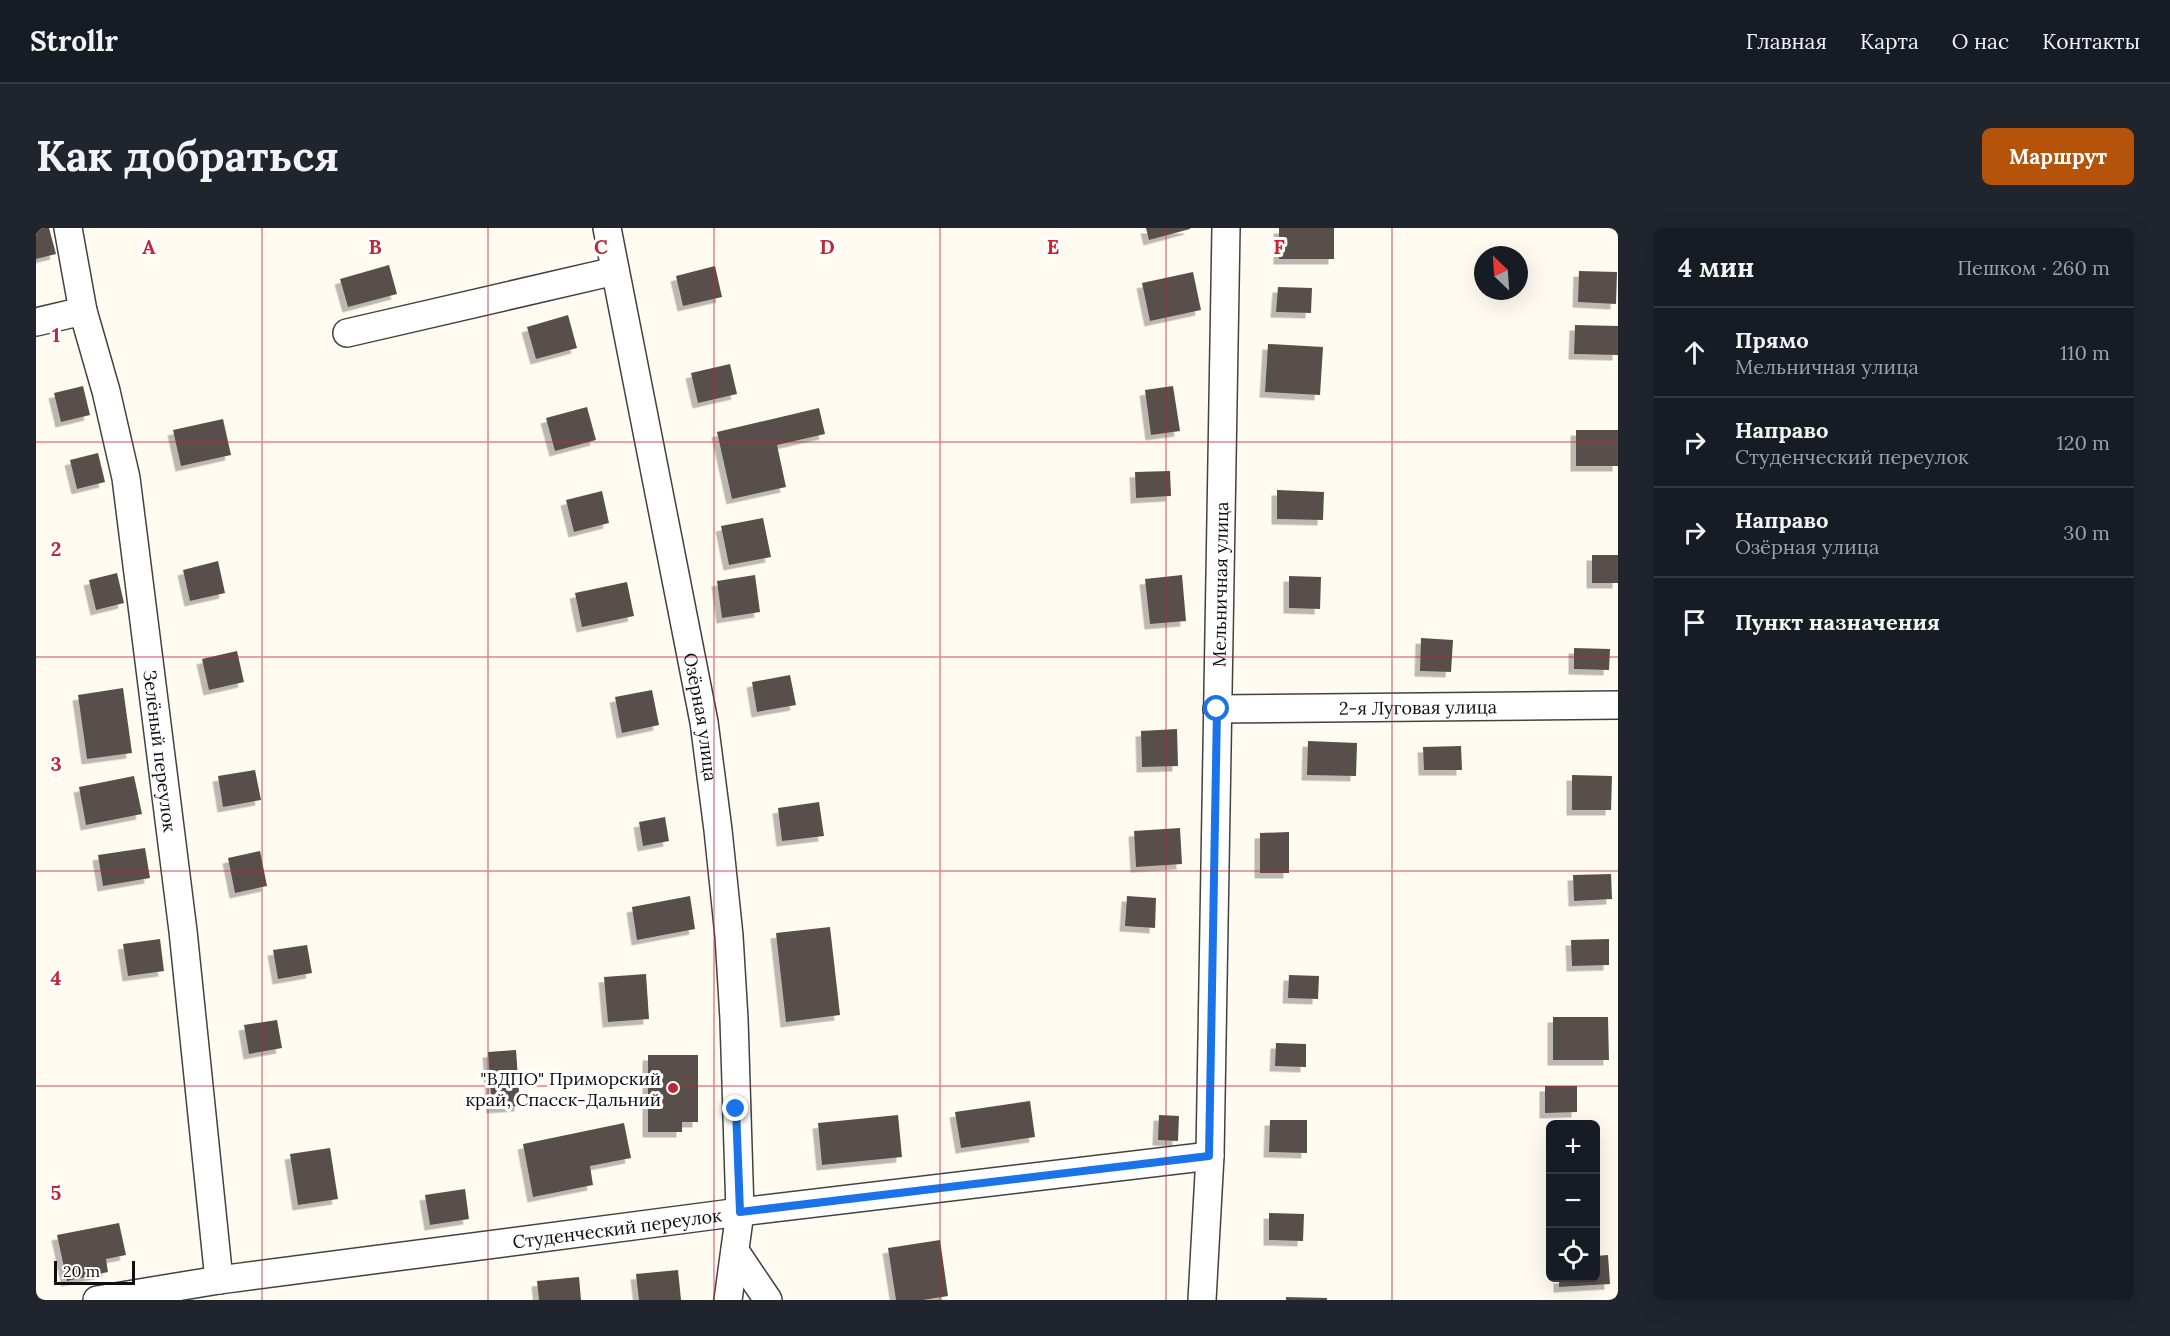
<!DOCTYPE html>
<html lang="ru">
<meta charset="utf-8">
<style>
body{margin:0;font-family:Lora,serif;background:#20242c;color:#f1f3f6}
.controls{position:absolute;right:18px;bottom:18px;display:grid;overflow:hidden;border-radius:9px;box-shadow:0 6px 24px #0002}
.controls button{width:54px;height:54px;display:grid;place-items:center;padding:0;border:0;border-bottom:2px solid #363941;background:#171b24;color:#f1f3f6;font:30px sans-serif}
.compass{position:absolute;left:1438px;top:18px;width:54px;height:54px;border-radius:50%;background:#171b24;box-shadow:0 6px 24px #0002;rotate:335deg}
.scale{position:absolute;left:18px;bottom:15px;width:81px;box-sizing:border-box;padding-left:6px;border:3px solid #0f0f0f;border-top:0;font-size:16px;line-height:21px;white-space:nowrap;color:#0f0f0f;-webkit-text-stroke:4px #fff;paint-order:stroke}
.stop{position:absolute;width:18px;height:18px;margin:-14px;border:4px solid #1a73e8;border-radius:50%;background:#fff}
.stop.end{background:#1a73e8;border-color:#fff;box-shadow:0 2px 6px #0008}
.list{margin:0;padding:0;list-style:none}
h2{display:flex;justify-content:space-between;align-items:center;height:78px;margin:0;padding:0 24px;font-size:26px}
h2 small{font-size:20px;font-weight:400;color:#9ea1a6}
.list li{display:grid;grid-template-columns:39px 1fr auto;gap:18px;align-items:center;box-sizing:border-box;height:90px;padding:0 24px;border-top:2px solid #363941}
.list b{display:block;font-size:22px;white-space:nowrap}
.list p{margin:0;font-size:20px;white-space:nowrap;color:#9ea1a6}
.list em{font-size:20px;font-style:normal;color:#9ea1a6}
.icon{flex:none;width:33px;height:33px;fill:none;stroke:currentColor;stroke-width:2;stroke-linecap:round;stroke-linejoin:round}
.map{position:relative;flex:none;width:1582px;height:1072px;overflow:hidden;border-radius:9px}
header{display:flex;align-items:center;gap:36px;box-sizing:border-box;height:84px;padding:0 30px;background:#171b24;border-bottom:2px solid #363941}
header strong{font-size:28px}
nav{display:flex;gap:33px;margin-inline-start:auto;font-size:21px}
.intro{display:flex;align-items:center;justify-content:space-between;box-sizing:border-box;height:144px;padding:0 36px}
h1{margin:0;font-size:42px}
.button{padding:15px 27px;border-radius:9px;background:#b45309;color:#fff;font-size:21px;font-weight:700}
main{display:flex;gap:36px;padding:0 36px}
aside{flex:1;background:#171b24;border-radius:9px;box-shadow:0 6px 24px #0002}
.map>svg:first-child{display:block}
.building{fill:#584f4b;filter:url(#shadow)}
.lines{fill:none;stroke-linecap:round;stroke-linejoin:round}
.minor-casing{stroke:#424242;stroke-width:30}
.minor{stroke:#fff;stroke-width:27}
.route{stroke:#1a73e8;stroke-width:8}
.grid{fill:none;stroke:#c12536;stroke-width:1.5;stroke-opacity:0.55}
.poi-dot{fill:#c12536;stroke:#fff;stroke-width:2}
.labels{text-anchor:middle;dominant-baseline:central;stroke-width:6;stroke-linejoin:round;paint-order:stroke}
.street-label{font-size:18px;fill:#0f0f0f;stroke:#fff}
.poi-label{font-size:18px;fill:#0f0f0f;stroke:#fff;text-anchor:end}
.grid-label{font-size:20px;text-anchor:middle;font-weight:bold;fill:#c12536;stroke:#fff;stroke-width:6;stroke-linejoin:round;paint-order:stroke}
</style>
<header>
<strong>Strollr</strong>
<nav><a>Главная</a><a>Карта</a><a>О нас</a><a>Контакты</a></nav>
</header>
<div class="intro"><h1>Как добраться</h1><a class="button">Маршрут</a></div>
<main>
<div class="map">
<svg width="1582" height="1072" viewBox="0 0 1582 1072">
<defs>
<filter id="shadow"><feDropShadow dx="-5.5" dy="5.5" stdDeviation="0" flood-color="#0004"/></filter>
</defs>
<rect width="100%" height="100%" fill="#fffbf1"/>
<g class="building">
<path d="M0,0H13L20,26L0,31Z"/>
<path d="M1110,0H1154V1L1113,12Z"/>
<rect x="1243" y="0" width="55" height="31"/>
<path d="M353,37L361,66L312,79L304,51Z"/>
<path d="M679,38L686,69L647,78L640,48Z"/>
<path d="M1543,43L1581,44L1580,76L1542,74Z"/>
<path d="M1157,44L1165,82L1114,93L1106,55Z"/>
<path d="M1242,59L1276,60L1275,85L1240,84Z"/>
<path d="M532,87L541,120L500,131L491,99Z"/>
<path d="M1539,97L1582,98V127L1538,126Z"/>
<path d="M1232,116L1287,119L1284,167L1229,164Z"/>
<path d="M694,136L701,166L662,175L655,145Z"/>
<path d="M47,158L54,187L25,194L18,165Z"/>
<path d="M1137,158L1144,203L1115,207L1109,162Z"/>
<path d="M551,179L560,212L519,223L510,190Z"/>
<path d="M783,180L789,206L741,217L750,259L696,271L681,204Z"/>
<path d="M187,191L195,227L145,238L137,202Z"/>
<rect x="1540" y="202" width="42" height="36"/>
<path d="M62,225L69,254L41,261L34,232Z"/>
<path d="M1134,243L1135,268L1100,270L1099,244Z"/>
<path d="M1241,262L1288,264L1287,292L1241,291Z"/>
<path d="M566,263L573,295L538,304L530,272Z"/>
<path d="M727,290L735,329L693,337L685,298Z"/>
<rect x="1556" y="327" width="26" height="28"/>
<path d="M182,333L189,365L154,373L147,342Z"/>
<path d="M81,345L88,375L60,382L53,352Z"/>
<path d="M719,347L724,384L686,390L681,353Z"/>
<path d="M1146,347L1150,393L1114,396L1109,351Z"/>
<path d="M1253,348L1285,349L1284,381L1253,380Z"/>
<path d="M591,354L598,388L546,399L539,365Z"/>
<path d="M1385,410L1417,412L1415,444L1384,443Z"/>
<path d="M1538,420L1574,421L1573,442L1538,441Z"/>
<path d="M201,423L208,454L173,462L166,431Z"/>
<path d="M754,447L760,477L721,484L716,454Z"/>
<path d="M87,460L96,525L51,531L42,467Z"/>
<path d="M616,462L623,497L586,505L579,469Z"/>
<path d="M1141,501L1142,538L1106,539L1105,503Z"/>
<path d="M1272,513L1321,515L1320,548L1271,547Z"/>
<path d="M1425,518L1426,542H1388L1387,519Z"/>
<path d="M219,542L225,572L187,579L182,548Z"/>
<path d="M1536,547L1576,548L1575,582H1536Z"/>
<path d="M98,548L106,586L50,597L43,559Z"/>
<path d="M783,574L788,608L746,613L742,580Z"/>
<path d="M629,589L633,613L607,618L603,594Z"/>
<path d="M1144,600L1146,636L1100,639L1098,603Z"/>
<path d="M1253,604V645H1224V605Z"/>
<path d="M109,620L114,650L67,658L62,627Z"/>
<path d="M224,623L231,658L199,665L192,630Z"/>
<path d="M1575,646L1576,671L1538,673L1537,647Z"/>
<path d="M654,668L659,701L601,712L596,679Z"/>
<path d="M1091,668L1120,670L1119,700L1089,698Z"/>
<path d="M794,699L804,787L750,794L740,705Z"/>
<path d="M124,711L128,743L92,748L87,716Z"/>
<path d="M1573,711V737L1536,738L1535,712Z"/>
<path d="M271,717L276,745L242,751L237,722Z"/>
<path d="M610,746L613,791L572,794L568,749Z"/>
<path d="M1253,747L1283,748L1282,771L1252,770Z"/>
<path d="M1517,789H1572L1573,832H1517Z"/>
<path d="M241,792L246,820L213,826L208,797Z"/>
<path d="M1240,815L1270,816V839L1239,838Z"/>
<path d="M480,822L484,878L456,880L452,824Z"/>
<path d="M612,827H662V894H646V904H612Z"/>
<path d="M1509,858H1541V884L1509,885Z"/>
<path d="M994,873L999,909L925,920L919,884Z"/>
<path d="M862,887L866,929L786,937L782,895Z"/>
<path d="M1123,887L1143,888L1142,913L1122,912Z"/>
<path d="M1234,892H1271V925L1233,924Z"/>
<path d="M588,895L595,930L554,938L557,957L497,969L487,916Z"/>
<path d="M294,920L302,971L262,977L254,926Z"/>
<path d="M429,961L433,991L394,997L389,967Z"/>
<path d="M1233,985L1268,986L1267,1013L1233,1012Z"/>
<path d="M83,995L90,1027L70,1031L72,1044L31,1053L21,1007Z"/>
<path d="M904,1012L912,1068L887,1072H860L852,1020Z"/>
<path d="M1572,1027L1574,1056L1523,1059V1050H1560V1028Z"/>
<path d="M642,1042L645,1072H603L600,1046Z"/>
<path d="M543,1049L545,1072H503L501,1053Z"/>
<path d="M1250,1069L1291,1070V1072H1250Z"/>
</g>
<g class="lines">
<g class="minor-casing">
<g id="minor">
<path id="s1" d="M32,0L47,83L70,163L90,250L147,703L183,1052"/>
<path id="s2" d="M571,0L668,494L682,602L693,708L698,791L704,984L692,1072"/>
<path d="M0,94L47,83"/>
<path d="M311,105L579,43"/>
<path id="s3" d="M1181,481L1582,477"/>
<path d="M699,1023L732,1072"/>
<path id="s4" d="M61,1072L183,1052L704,984L1174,928"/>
<path id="s5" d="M1166,1072L1174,928L1190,0"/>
</g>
</g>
<use href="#minor" class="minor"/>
</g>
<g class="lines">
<path class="route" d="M700,881L704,984L1173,928L1181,481"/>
</g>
<path class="grid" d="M226,0V1072M452,0V1072M678,0V1072M904,0V1072M1130,0V1072M1356,0V1072M0,214H1582M0,429H1582M0,643H1582M0,858H1582"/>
<circle class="poi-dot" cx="637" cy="860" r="6"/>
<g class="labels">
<g class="street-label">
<text stroke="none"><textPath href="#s5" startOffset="716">Мельничная улица</textPath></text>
<text stroke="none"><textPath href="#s3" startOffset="201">2-я Луговая улица</textPath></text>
<text stroke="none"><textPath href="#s2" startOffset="498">Озёрная улица</textPath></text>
<text stroke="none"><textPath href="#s1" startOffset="532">Зелёный переулок</textPath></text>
<text stroke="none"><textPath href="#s4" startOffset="525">Студенческий переулок</textPath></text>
</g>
<g class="poi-label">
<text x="625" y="850">"ВДПО" Приморский<tspan x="625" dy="21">край, Спасск-Дальний</tspan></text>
</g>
</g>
<g class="grid-label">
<text x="113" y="26">A</text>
<text x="339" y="26">B</text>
<text x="565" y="26">C</text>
<text x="791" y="26">D</text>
<text x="1017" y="26">E</text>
<text x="1243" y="26">F</text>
<text x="20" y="114">1</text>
<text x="20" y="328">2</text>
<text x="20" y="543">3</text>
<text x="20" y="757">4</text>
<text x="20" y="972">5</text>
</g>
</svg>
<div class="controls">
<button>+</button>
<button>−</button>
<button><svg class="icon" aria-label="locate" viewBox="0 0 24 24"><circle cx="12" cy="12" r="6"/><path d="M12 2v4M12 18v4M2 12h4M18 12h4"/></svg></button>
</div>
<svg class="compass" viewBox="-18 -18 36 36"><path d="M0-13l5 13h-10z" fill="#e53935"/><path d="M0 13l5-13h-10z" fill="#9ea1a6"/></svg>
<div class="scale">20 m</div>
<div class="stop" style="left:1181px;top:481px"></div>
<div class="stop end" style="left:700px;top:881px"></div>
</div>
<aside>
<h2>4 мин<small>Пешком · 260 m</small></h2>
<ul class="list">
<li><svg class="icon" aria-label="ahead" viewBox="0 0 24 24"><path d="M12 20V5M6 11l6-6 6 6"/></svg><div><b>Прямо</b><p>Мельничная улица</p></div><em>110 m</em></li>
<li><svg class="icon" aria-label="right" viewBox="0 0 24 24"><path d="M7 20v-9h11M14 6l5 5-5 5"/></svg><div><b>Направо</b><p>Студенческий переулок</p></div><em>120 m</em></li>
<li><svg class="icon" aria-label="right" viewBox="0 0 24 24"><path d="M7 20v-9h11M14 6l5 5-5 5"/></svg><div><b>Направо</b><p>Озёрная улица</p></div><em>30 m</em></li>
<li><svg class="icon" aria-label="arrive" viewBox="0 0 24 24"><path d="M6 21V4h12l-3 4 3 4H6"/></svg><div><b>Пункт назначения</b></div></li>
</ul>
</aside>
</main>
